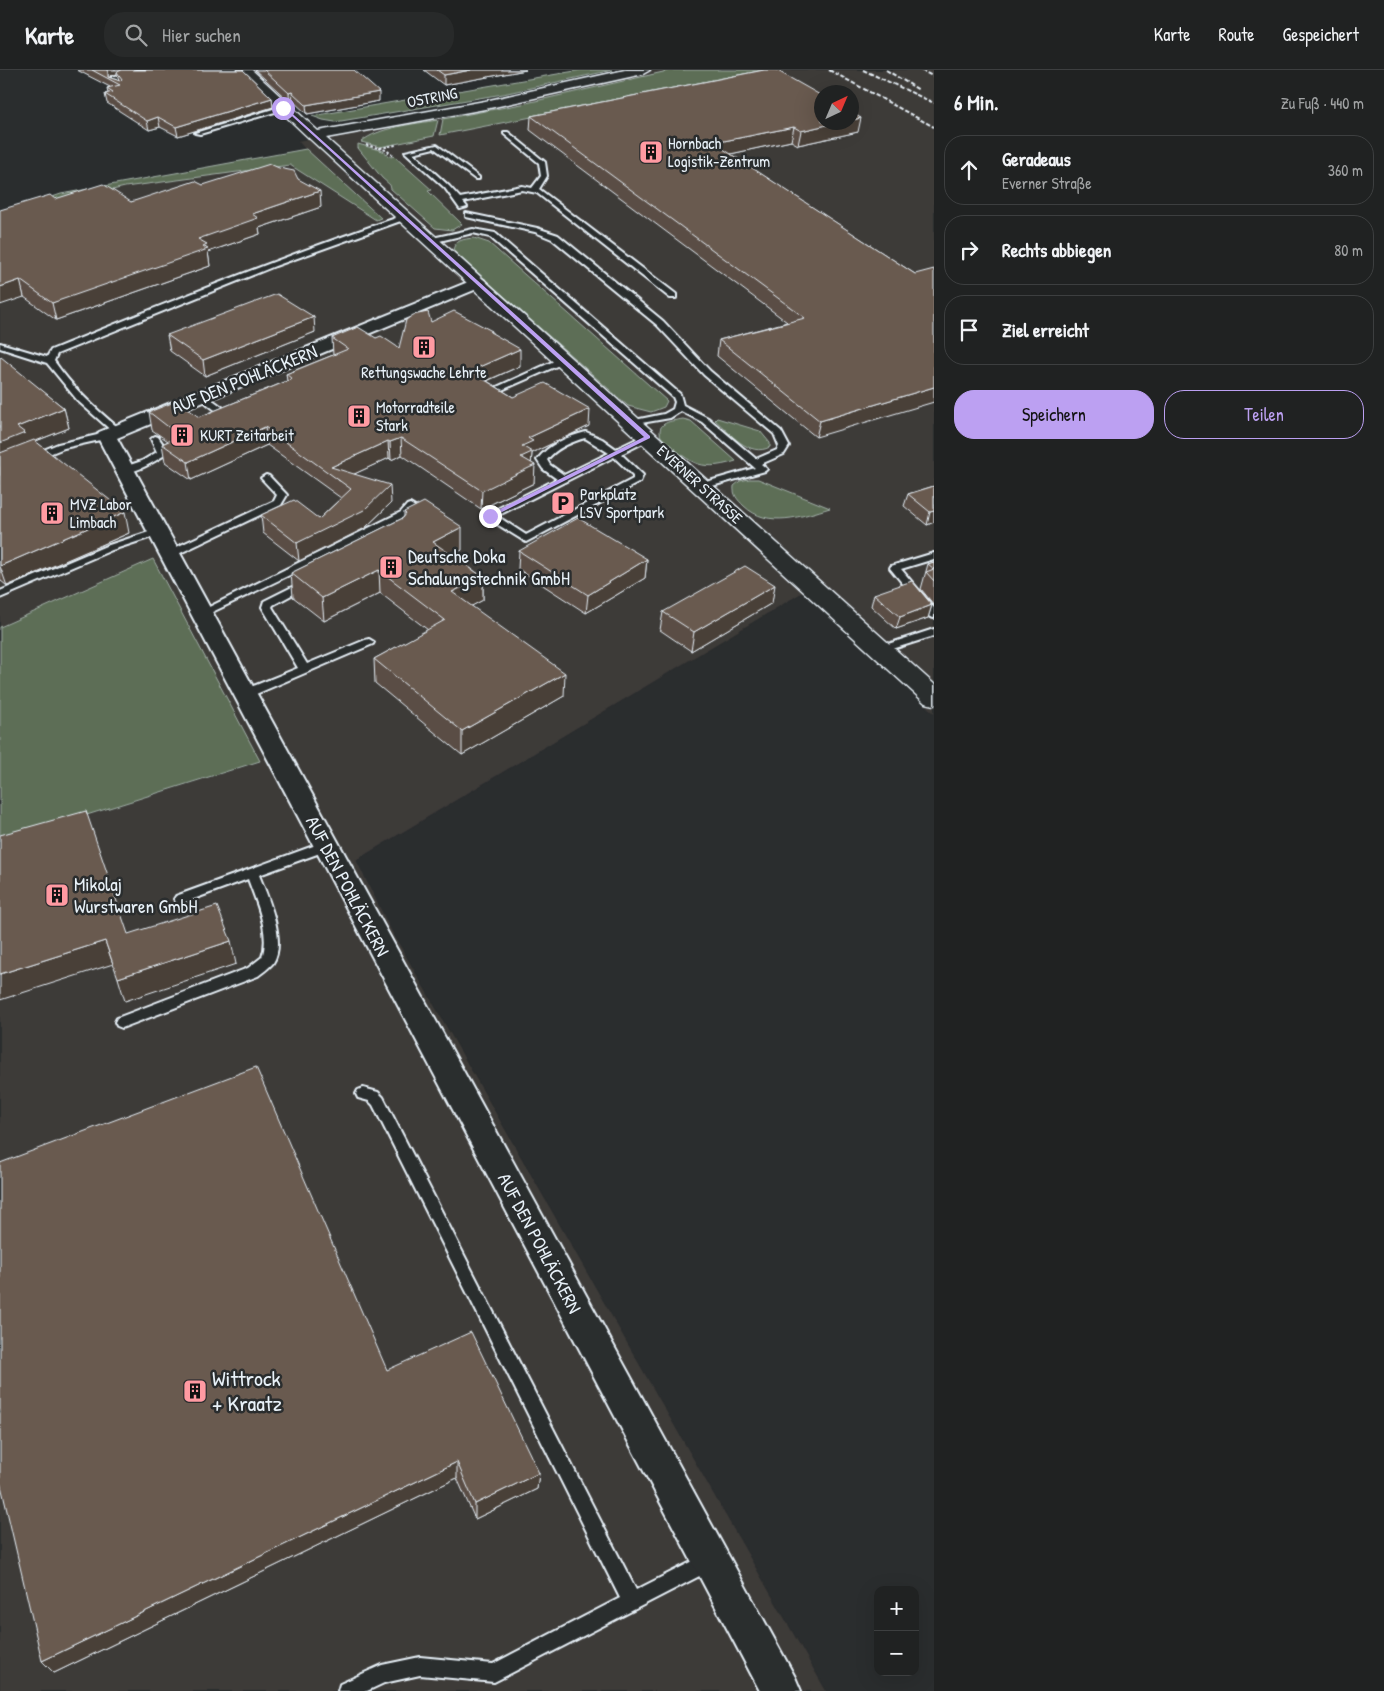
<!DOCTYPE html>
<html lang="de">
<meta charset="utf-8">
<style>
body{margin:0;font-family:"Patrick Hand",sans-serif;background:#282a2a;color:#f1f3f6}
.controls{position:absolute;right:15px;bottom:15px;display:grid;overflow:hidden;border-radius:10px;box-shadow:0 5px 20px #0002}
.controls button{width:45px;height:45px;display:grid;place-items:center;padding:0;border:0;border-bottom:1px solid #3d3f40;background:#202222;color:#f1f3f6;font:25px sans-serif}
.compass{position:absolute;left:814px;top:15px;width:45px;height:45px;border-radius:50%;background:#202222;box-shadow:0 5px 20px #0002;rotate:44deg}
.stop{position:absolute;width:15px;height:15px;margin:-11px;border:4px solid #bca0f2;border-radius:50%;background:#fff}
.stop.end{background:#bca0f2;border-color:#fff;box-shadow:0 1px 5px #0008}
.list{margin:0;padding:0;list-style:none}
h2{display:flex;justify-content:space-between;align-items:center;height:65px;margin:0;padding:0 20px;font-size:21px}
h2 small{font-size:16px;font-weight:400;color:#a2a4a5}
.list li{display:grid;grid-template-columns:32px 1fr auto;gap:15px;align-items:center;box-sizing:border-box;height:70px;margin:0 10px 10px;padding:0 10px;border:1px solid #3d3f40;border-radius:20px}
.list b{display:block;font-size:19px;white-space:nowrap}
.list p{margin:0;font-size:16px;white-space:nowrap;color:#a2a4a5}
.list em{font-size:16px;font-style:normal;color:#a2a4a5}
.actions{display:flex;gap:10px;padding:15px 20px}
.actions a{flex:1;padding:11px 0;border:1px solid #bca0f2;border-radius:20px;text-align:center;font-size:18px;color:#bca0f2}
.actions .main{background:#bca0f2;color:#111}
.icon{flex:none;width:28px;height:28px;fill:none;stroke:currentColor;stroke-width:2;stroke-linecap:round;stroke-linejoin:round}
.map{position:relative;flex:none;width:934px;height:1621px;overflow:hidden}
header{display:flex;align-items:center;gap:30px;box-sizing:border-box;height:70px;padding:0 25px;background:#202222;border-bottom:1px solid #3d3f40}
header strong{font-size:24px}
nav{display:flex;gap:28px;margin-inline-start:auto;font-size:18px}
.search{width:350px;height:45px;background:#282a2a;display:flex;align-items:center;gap:12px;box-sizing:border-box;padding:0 18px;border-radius:20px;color:#a2a4a5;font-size:19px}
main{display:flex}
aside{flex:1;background:#202222}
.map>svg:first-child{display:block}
.built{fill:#3d3a38;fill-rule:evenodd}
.green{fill:#5d6e57;stroke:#a2b0a8}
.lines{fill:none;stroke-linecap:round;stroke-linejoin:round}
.service-casing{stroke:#e8f1f8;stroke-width:4}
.minor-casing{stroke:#e8f1f8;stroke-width:4}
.tertiary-casing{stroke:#e8f1f8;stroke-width:3}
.path{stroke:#e8f1f8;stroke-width:2;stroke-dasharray:2.5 2;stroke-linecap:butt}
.service{fill:#2a2d2e;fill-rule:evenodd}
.minor{fill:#2a2d2e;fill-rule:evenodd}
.tertiary{fill:#2a2d2e;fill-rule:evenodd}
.rail{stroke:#e8f1f8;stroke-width:2;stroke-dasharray:4.5 2;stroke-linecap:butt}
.wall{fill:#5a4d45;stroke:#e8f1f8;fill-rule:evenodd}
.shaded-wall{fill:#4a3f38;stroke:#e8f1f8}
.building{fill:#695a50;stroke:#e8f1f8}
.route{fill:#bca0f2}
.labels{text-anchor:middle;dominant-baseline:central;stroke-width:5;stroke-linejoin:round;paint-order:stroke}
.far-street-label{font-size:16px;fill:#e8f1f8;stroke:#2a2d2e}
.far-poi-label{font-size:16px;fill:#e8f1f8;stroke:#2a2d2e;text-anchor:start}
.street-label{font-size:19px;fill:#e8f1f8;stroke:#2a2d2e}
.poi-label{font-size:19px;fill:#e8f1f8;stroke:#2a2d2e;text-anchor:start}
.near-poi-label{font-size:22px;fill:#e8f1f8;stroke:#2a2d2e;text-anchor:start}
</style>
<header>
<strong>Karte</strong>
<div class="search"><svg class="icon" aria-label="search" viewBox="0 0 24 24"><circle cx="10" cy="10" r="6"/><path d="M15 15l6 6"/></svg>Hier suchen</div>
<nav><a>Karte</a><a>Route</a><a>Gespeichert</a></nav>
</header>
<main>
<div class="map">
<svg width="934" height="1621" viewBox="0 0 934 1621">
<rect width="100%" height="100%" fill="#2a2d2e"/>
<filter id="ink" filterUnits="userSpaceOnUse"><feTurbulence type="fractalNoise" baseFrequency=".02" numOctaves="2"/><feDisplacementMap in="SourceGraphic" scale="10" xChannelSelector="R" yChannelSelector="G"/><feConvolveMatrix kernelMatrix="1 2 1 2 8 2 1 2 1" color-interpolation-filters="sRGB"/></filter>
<g filter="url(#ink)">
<path class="built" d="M640,0H934V643L803,522L356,790L391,860L826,1621H0V772L259,692L153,490L0,557V144L61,124L305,79L298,71ZM822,22H852V52H822Z"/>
<g class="green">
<path d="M581,0H612L503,24L335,52L323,50L312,46Z"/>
<path d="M672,0H771L440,65L443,49L522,34Z"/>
<path d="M438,50L434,66L380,77L361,72C378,57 415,54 438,50Z"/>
<path d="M358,74L383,81L391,87L394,86L432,120L428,121L462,154L452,160L435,158L391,119L390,115L382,108L358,78Z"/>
<path d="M306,79L381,148L376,150L290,95L125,117L20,142L14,140L61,124Z"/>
<path d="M474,168L489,173L667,331L664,337L651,342L628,336L453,181C454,170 464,169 474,168Z"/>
<path d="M717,348L760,361L770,373V377C749,388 730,363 715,350Z"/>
<path d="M683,349L691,351L736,391C697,403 689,391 661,367C656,352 671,351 683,349Z"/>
<path d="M749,409H758L830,438C803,446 768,459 744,436C737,429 733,425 734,416L740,411Z"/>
<path d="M153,489L260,691L0,772V557Z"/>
</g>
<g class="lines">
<g class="service-casing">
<g id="service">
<path d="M136,0H146L117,9L116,13L122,16V18L110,14L112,7Z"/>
<path d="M283,36L286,38L285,39L200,64L195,63Z"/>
<path d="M504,62H508L545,92L547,106L539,119L676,224V228H670L537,123L522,120L463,132L467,137L460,139L445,118L405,82L437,75L479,107V109H475L434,78L413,83L449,116L460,128L522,116L532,118L541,106L539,93L504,64Z"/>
<path d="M466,143L537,158L558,165L663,251L710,301L781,361L789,376L784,384L761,394L767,399L765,401L705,418H699V414L755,398L702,352L681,341L670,348L630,355V351L664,344L673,339L675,332L673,327L490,167L473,163L431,173H428V169L473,159L495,163L680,324L683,335L708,348L756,389L777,380L779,376L774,364L704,305L657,255L552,169L535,162L466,147Z"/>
<path d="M402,146L409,148L275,196L57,284L54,291C72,317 95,339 120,359V363H114L78,331L47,293L0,278V273L47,287L51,280C167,233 283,186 402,146Z"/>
<path d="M563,287L567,290L566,292L495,323L488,321Z"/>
<path d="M203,323L225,339L232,338L236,341C223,351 211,336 200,328V324Z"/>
<path d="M586,362L602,369L616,379L645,365H651V369L621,384L643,405L640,412L526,472L487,448V444L557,409L543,399L537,390C549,374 567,367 586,362ZM585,368L609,383L564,405L550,395L547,390C556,378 571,372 585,368ZM614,387L633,405V409L526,465L497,446Z"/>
<path d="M106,363L109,364V368L64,378L0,404V398L58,374Z"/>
<path d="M155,366L158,367L167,380L165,385C153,392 136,404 121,402V398L142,391L157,382L151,369Z"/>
<path d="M266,405L269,406L287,425L281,435L174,486H166V482L274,431L277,425L261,408Z"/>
<path d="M410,434L415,437L407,446L350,476L206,545H198L197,543L401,442L407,435Z"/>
<path d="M158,459L163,462L161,464L112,480L0,528V521L106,476Z"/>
<path d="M934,483V489L901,499L934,538V548L930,547L890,498L891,496Z"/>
<path d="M308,509L313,512L312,514L273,535L272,537L307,594L365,570L369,569L374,572L373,574L249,627H241L239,624L241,621L298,598L262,537L264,531Z"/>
<path d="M934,559V566L883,582L878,579L879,577Z"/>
<path d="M327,771L331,773L333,776L331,779L259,805C268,827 287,872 273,893C269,898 263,902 258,906L127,956L122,958L117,956L115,952L117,948L248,898L262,887C271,864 256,831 248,809L180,834L176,832L174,829L176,826Z"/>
<path d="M363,1018L378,1022L383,1027L636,1520L711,1482L717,1485L720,1491L717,1497L494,1612L420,1605L384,1613L367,1621H338L340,1614L382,1595L420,1587L493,1594L620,1528L373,1035L369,1031L358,1028L356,1024L358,1020Z"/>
</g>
</g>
<g class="minor-casing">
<path id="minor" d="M478,208L484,210L486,213L484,216L117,368L795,1607L801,1621H760L97,366L99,362Z"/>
</g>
<g class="tertiary-casing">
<path id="tertiary" d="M237,0H252L318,61L485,31L625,0H650L643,4L485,39L326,68L934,614V635L925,633L310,69Z"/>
</g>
<g class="path">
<path d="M366,75L386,80L393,85"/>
<path d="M380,78L396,75"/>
</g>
<use href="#service" class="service"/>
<use href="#minor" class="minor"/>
<use href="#tertiary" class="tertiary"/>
<g class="rail">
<path d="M829,0L934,57"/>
<path d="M863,0L934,33"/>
<path d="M886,0L919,20"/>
<path d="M921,0L934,7"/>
</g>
</g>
<g class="wall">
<path d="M77,0H243L272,28L273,37L178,66L160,57L149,60L107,33L105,24L108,23L107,18L110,17ZM117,4L119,10L110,8V6Z"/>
<path d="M255,0H354L379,31L307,44L293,31L290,32Z"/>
<path d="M424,0H526L444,15Z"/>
<path d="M764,0L858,62L798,75L791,71L730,84L915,204L816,367L717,286L719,270L787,252L530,60L531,46Z"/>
<path d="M298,109L321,137L259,158L260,164L208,182L210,196L56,250L24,227L1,140L55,129L131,132L203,115Z"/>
<path d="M431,252L492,261V263L520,296L487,311L513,327L589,356L532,383L531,393L534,413L481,439L402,385L391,390L389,388L354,404L391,433L365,458L299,491L263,463L261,445L319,449L341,428L267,375L191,410L165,392L162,374L168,371L152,360L149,342L199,347L287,311L286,304L333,285L332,268H376L399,278Z"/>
<path d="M315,262L205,306L170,281L167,265Z"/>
<path d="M0,288L64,338L69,358L36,371L129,463L7,516L0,510Z"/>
<path d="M934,416V452L927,455L904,436L908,424Z"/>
<path d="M404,442L462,480L452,485L483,507V530L471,536L564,626L462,685L375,613L374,589L428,560L380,523L324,551L293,527L291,503L403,448L404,446Z"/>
<path d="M519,481L647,489L645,508L586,543L518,499Z"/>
<path d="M934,492V535L921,519L928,494Z"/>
<path d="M874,524L932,535L928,548L896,559L871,536Z"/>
<path d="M772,533L691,581L660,560L663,542Z"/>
<path d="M387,1300L539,1403L537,1419L475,1449L457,1408L54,1603L42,1591Z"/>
</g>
<g class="shaded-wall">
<path d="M108,0H130L117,2V4L110,6V9L108,8Z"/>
<path d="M471,0H526L444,15V5Z"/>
<path d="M292,22L293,31L290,32L289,23Z"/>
<path d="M379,22V31L307,44L306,35Z"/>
<path d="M272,28L273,37L178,66L176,57Z"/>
<path d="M158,47L160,57L149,60L147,51Z"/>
<path d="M861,48L858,62L798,75L801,61L840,52H852V50Z"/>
<path d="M794,57L791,71L712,88L714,73Z"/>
<path d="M320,121L321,137L259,158L260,164L208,182L210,196L56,250L52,233L252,144Z"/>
<path d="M20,210L24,227L0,235V217Z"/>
<path d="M314,247L315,262L205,306L203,290Z"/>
<path d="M520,279V296L470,318V301Z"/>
<path d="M934,317V332L816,367L820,351Z"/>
<path d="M64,338L69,358L28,374L0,396V373L17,357Z"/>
<path d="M590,339L589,356L532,383L531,397L535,395L534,413L481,439L482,421L528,368Z"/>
<path d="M265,357L267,375L191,410L188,392Z"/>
<path d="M401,368L402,385L391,390L390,372Z"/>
<path d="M388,371L389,388L339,411L331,397Z"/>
<path d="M390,415L391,433L365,458L299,491L297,473Z"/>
<path d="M934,441V452L927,455L930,442Z"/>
<path d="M125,442L129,463L7,516L0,496Z"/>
<path d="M462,457V480L434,495L433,472Z"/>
<path d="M647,489L645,508L586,543L588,525Z"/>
<path d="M379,500L380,523L324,551L322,528Z"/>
<path d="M483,507V530L453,546L452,522Z"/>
<path d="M775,515L772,533L691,581L694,562Z"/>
<path d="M932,535L928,548L896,559L900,547Z"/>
<path d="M565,603L564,626L462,685V661Z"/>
<path d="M105,871L113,894L0,930V904Z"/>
<path d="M231,871L236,894L125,931L118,908Z"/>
<path d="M457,1392V1408L54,1603L42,1591Z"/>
<path d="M539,1403L537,1419L475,1449V1434Z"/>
</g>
<g class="building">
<path d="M92,0H108V7L120,11L122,9L117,2L122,0H243L272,28L176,57L158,47L147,51L105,24L113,22L107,18L120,15Z"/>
<path d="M264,0H354L379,22L306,35L292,22L289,23Z"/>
<path d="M437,0H471L444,5Z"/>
<path d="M764,0H776L822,26V52H840L801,61L794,57L714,73L915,204L934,199V317L820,351L719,270L805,248L531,46Z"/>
<path d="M852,43L861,48L852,50Z"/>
<path d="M270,94L279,98L294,101L298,109L320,121L252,144L258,148L198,169L207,174L203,176L208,179L52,233L20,210L0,217V140L50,125L55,129L103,114L131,132L195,111L203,115Z"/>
<path d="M277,224L314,247L203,290L167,265Z"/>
<path d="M454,241L492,261L490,262L520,279L470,301L513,327L545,313L590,339L528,368L533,371L522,376L532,382L521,387L535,395L482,421L401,368L390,372L388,371L331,397L390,415L364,440L297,473L261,445L294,430L319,449L351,419L265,357L188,392L162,374L180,366L149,342L177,331L199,347L292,309L286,304L348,279L332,268L358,257L376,268L381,266L399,278L406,250L413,245L428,242L431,252Z"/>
<path d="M1,287L64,338L17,357L25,363L0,373V288Z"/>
<path d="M34,370L125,442L0,496V383Z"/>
<path d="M934,416V441L930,442L908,424Z"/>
<path d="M424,432L462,457L433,472L483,507L452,522L565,603L462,661L374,589L445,550L379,500L322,528L291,503L403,448L406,444L404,442Z"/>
<path d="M578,448L647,489L588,525L519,481Z"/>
<path d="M934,492V499L928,494Z"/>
<path d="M745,496L775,515L694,562L663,542Z"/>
<path d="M934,499V511L926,502Z"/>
<path d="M912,511L932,535L900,547L874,524Z"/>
<path d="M86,741L128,864L217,836L231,871L118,908L105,871L0,904V765Z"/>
<path d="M256,997L387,1300L471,1262L539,1403L475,1434L457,1392L42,1591L0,1411V1093Z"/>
</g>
</g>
<path class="route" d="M282,37H285L650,366V368L492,447H488V445L644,367Z"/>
<defs>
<g id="building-square" transform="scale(1.25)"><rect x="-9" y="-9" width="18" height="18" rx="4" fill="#ff9aa2" stroke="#2a2d2e"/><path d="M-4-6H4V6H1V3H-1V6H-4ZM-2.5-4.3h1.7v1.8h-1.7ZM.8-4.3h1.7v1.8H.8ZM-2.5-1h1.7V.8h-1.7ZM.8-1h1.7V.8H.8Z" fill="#111"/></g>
<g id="parking-square" transform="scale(1.25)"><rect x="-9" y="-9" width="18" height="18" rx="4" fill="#ff9aa2" stroke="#2a2d2e"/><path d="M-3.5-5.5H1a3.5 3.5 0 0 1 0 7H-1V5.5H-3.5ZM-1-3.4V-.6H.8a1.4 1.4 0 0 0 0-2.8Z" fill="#111"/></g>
</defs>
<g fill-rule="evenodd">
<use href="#building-square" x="651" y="82"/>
<use href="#building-square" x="424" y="277"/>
<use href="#building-square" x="359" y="346"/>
<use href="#building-square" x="182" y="365"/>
<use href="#parking-square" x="563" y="433"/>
<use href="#building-square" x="52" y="443"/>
<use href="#building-square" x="391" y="497"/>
<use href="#building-square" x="57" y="825"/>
<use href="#building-square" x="195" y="1321"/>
</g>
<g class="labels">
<g class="far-street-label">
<text transform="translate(432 27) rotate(-11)">OSTRING</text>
<text transform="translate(700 414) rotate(42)">EVERNER STRASSE</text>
</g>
<g class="far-poi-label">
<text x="668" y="73">Hornbach<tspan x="668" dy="18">Logistik-Zentrum</tspan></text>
<text x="424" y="302" text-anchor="middle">Rettungswache Lehrte</text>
<text x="376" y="337">Motorradteile<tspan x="376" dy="18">Stark</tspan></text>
<text x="200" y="365">KURT Zeitarbeit</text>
<text x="580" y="424">Parkplatz<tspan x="580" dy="18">LSV Sportpark</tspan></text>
<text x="70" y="434">MVZ Labor<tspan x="70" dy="18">Limbach</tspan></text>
</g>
<g class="street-label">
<text transform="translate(244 309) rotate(-22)">AUF DEN POHLÄCKERN</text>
<text transform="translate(348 816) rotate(62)">AUF DEN POHLÄCKERN</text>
<text transform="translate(540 1173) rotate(62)">AUF DEN POHLÄCKERN</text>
</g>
<g class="poi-label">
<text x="408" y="486">Deutsche Doka<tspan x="408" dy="22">Schalungstechnik GmbH</tspan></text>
<text x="74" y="814">Mikolaj<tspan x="74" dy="22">Wurstwaren GmbH</tspan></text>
</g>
<g class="near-poi-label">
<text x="212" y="1308">Wittrock<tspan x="212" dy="25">+ Kraatz</tspan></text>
</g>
</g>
</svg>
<div class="controls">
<button>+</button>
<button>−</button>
</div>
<svg class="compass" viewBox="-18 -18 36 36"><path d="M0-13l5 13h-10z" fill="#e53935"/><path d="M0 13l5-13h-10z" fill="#a2a4a5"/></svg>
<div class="stop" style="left:283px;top:38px"></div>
<div class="stop end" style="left:490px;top:446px"></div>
</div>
<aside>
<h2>6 Min.<small>Zu Fuß · 440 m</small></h2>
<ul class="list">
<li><svg class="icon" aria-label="ahead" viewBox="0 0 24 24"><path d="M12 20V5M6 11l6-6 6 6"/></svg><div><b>Geradeaus</b><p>Everner Straße</p></div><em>360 m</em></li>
<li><svg class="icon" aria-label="right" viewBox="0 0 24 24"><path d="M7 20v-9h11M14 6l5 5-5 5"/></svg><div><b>Rechts abbiegen</b></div><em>80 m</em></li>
<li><svg class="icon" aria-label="arrive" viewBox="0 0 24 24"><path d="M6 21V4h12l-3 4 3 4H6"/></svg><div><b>Ziel erreicht</b></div></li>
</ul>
<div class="actions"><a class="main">Speichern</a><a>Teilen</a></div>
</aside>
</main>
